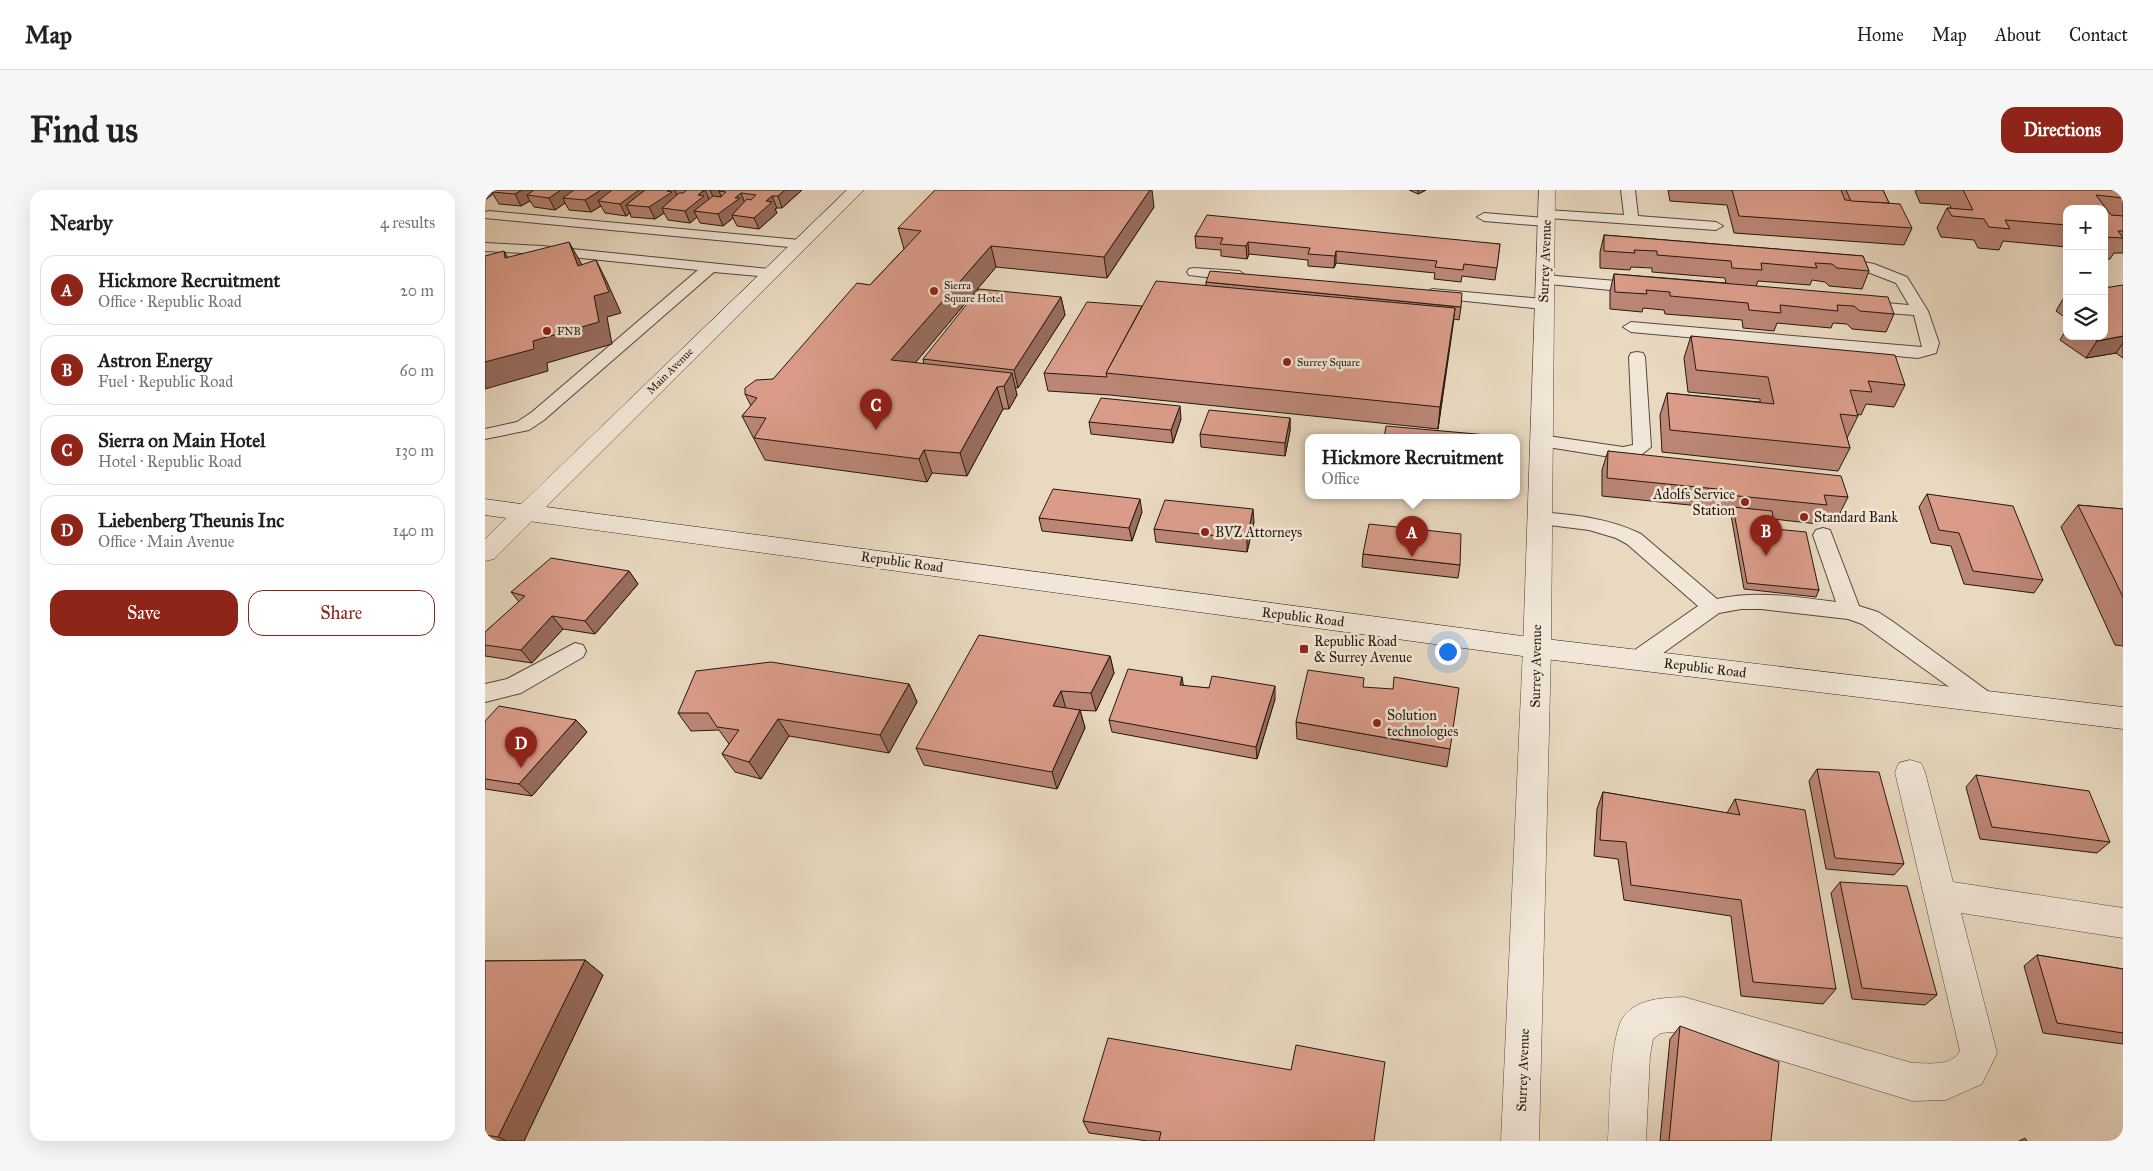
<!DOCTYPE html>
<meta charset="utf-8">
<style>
body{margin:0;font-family:"IM FELL Great Primer",serif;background:#f6f6f6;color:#202124}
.controls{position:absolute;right:15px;top:15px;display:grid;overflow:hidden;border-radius:10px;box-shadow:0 5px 20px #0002}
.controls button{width:45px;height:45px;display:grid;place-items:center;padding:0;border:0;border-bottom:1px solid #e0e0e0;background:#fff;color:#202124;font:25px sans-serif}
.you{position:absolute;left:962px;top:461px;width:18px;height:18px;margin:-12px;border:4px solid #fff;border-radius:50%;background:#1a73e8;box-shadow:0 0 0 8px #1a73e833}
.badge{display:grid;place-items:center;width:32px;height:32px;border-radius:50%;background:#8f2418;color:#fff;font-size:16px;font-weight:700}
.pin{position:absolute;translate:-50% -41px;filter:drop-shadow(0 1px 2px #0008)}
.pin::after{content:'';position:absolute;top:26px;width:18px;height:15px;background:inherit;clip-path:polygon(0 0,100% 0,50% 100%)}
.popup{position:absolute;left:820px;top:244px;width:215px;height:65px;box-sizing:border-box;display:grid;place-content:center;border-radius:10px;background:#fff;filter:drop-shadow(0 1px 4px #0005);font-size:16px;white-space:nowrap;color:#757577}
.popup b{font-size:19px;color:#202124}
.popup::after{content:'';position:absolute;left:50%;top:100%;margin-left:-10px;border:10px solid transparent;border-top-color:#fff}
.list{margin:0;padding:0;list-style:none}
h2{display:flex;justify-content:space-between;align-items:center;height:65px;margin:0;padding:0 20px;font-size:21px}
h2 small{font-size:16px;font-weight:400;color:#757577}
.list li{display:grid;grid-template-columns:32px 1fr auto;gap:15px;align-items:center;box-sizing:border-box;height:70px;margin:0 10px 10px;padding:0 10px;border:1px solid #e0e0e0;border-radius:15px}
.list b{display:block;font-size:19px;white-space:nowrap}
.list p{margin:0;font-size:16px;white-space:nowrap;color:#757577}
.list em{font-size:16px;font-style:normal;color:#757577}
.actions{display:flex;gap:10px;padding:15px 20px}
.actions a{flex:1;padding:11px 0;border:1px solid #8f2418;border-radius:15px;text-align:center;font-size:18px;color:#8f2418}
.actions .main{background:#8f2418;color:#fff}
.icon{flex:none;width:28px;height:28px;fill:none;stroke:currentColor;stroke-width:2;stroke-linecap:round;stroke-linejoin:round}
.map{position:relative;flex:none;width:1638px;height:951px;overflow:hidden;border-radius:15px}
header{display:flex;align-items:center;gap:30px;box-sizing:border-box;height:70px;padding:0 25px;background:#fff;border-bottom:1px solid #e0e0e0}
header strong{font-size:24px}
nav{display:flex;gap:28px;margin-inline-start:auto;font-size:18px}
.intro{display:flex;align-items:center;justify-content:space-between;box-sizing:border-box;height:120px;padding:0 30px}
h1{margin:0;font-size:35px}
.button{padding:12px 22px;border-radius:15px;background:#8f2418;color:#fff;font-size:18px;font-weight:700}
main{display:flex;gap:30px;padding:0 30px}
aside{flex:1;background:#fff;border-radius:15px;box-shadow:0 5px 20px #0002}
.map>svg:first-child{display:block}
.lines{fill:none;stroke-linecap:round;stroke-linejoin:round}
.lane-casing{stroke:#55483a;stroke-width:2}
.street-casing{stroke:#55483a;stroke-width:1}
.secondary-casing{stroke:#24180d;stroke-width:1}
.lane{fill:#f1e6d7;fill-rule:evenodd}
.street{fill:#f1e6d7;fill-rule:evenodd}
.secondary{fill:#f1e6d7;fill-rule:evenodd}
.wall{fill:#bb8676;stroke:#24180d}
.shaded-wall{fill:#996d60;stroke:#24180d}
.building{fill:#da9c89;stroke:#24180d}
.poi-dot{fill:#8f2418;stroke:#f1e6d7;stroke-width:2}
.labels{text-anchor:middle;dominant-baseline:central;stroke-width:5;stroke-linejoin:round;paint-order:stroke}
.far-poi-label{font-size:11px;fill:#24180d;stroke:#f1e6d7;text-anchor:start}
.far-street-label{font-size:11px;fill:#24180d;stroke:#f1e6d7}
.street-label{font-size:14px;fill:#24180d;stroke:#f1e6d7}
.poi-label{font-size:14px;fill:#24180d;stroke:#f1e6d7;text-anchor:start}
</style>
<header>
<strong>Map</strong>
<nav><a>Home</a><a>Map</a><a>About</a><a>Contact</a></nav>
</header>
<div class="intro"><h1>Find us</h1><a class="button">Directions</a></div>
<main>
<aside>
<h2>Nearby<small>4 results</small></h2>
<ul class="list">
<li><span class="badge">A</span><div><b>Hickmore Recruitment</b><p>Office · Republic Road</p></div><em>20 m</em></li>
<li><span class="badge">B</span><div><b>Astron Energy</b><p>Fuel · Republic Road</p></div><em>60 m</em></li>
<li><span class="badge">C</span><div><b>Sierra on Main Hotel</b><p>Hotel · Republic Road</p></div><em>130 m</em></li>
<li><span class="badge">D</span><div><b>Liebenberg Theunis Inc</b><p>Office · Main Avenue</p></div><em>140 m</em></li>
</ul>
<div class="actions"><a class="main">Save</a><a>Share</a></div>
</aside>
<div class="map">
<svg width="1638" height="951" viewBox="0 0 1638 951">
<rect width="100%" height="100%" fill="#e9d9c1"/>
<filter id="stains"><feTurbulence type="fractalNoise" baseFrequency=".004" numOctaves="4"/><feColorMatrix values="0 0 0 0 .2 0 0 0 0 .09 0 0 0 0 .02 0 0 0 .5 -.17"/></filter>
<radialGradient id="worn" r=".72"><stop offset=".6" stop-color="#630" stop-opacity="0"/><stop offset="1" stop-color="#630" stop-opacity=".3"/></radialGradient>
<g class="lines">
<g class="lane-casing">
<g id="lane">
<path d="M1136,0H1150L1153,26L1231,32L1238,36L1231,40L1063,28L1068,32L1061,36L999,31L992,27L999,23L1060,28L1055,24L1062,20L1139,25Z"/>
<path d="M4,21L315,50L322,54L315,58L0,28V22Z"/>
<path d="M0,53L57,56L285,79L292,83L285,87L229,82L59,230L44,240L0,249V239L32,232L47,222L213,80L57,64L0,61Z"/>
<path d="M1353,67L1389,74L1422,87L1443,121L1454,153L1451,163L1433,168L1146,142L1138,137L1146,132L1437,157L1429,125L1377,121L1369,116L1377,111L1424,115L1411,93L1380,81L1348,74L1346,71Z"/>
<path d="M709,78L754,81L762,86L754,91L704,85L702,82L704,79Z"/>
<path d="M1059,85L1156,93L1164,98L1156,103L1054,93L1051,90L1054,87Z"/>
<path d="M947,99L1058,109L1066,114L1058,119L942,107L939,104Z"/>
<path d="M1152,162L1158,163L1160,167L1166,257L1156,265L1138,269L1050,255L1047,251L1050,247L1056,245L1138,257L1148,255L1144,167L1146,163Z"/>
<path d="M1055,322C1090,325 1124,328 1156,344L1232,409C1272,400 1311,407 1351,412L1328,345L1331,340L1338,338L1345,340L1374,416L1393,422L1407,431L1508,505L1512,511L1508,517L1500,520L1492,517L1377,434L1363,429L1276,419H1256L1234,423L1160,476L1152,478L1144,476L1141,470L1144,464L1213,416L1142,354L1131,348L1104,340L1048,333L1045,328L1048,323Z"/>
<path d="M90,453L98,455L101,461L98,467L36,503L0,512V494L22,489Z"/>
</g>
</g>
<g class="street-casing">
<g id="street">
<path d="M1054,0H1070L1066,458L1054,951H1016L1038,458Z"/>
<path d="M42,314L50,316L54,322L50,328L9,369L0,371V349L34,316Z"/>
<path d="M1425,570L1436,573L1440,582L1468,692L1638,718V748L1476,723L1512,863L1497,894L1461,910L1427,911L1199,841L1176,843L1168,849L1165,865L1161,951H1123C1125,924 1124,846 1139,826C1154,808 1178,808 1199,807L1427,873C1444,873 1466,877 1475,861L1410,582L1414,573Z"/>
</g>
</g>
<g class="secondary-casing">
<path id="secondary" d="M362,0H379L61,317L1052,448L1638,517V539L1052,468L0,325V309L36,314Z"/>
</g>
<use href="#lane" class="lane"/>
<use href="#street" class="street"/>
<use href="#secondary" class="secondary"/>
</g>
<g class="wall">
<path d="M0,0H317L297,18H292L290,19L292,23L274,39L252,36L248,28L238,36L215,33L212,27L205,33L183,30L179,23L170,29L146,27L145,23L141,26L120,23L116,16L106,22L84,20L80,13L70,20L49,17L45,11L36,16L14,14L8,4L0,10Z"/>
<path d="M924,0H941L933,4Z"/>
<path d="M1183,0H1398L1404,13L1427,38L1419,55L1249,43L1242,15L1185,11Z"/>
<path d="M1431,0H1638V63H1629L1625,69H1619V19H1582V57L1518,51L1514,60L1493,58L1489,50L1456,47L1452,38L1462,18H1466L1465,15L1435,13L1430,1Z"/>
<path d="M669,17L622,88L511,77L430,173L439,174L438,169L576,107L580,125L533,198H530L532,205L524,219H518L482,286L447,283L442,292L280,270L257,226L266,216L260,204L288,189L385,95L419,59L413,38Z"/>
<path d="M1119,45L1378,66L1384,81L1377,99L1344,96L1340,92L1327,90L1325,95L1273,91L1271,96L1409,124L1401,142L1367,139L1362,134L1348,133L1346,138L1292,133L1289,141L1258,138L1257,130L1180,124L1179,120L1158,118L1157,122L1125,119V101L1129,84L1241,93L1240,88L1167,82V78L1146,77L1145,80L1115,78V62Z"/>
<path d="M710,46L1015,54L1010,90L977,86L976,92L949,89L950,83L851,73L849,78L823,76V70L764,64L762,69L736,66V60L711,58Z"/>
<path d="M721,92L976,117L974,130L969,129L953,239L625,205L563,201L559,183L657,116L721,95Z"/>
<path d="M1638,95V168L1631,163L1601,168L1575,150L1582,138V146H1619Z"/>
<path d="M1581,104H1582V129L1571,121Z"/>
<path d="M1206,146L1420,195L1409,217L1381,214L1376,225L1372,224L1373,226L1362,248L1365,258L1353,281L1177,262L1175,225L1182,203L1275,212V209L1203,202L1199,168Z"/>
<path d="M805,228V241L800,266L716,257L715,244Z"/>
<path d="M696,229L688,253L606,244L604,232Z"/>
<path d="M1123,261L1363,307L1354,325L1337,324L1333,334L1288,329L1290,339L1334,400L1331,407L1259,399L1246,325L1227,323L1224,317L1117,306V280Z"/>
<path d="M1442,304L1558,390L1549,403L1479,394L1466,356L1446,353L1434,317Z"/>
<path d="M1593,315L1638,319V456L1630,455L1576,337Z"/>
<path d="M657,322L647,351L557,341L554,328Z"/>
<path d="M769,332L762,362L671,352L669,339Z"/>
<path d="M878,364L975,375L973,388L877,377Z"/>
<path d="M144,381L153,394L110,444L78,439L47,473L0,466V442L34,412L26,402Z"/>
<path d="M625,466L629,483L611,521L591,520H595L600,538L572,599L439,575L431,558Z"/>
<path d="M424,494L432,512L404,563L304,546L276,589L250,582L237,564L244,554L234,540L206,541L193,523Z"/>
<path d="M698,496L724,498L790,509L772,569L627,542L624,530Z"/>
<path d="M91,530L102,542L47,606L0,599V531Z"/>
<path d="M811,532L965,559L962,577L812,549Z"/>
<path d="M1332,579L1419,674L1409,685L1341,679L1324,591Z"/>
<path d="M1491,585L1625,652L1612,663L1495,649L1481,597Z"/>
<path d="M1118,602L1242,623L1250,609L1351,799L1338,814L1256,806L1246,726L1139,710L1133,669L1109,666L1112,619Z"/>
<path d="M1355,692L1452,805L1440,815L1367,809L1346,703Z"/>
<path d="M1552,765L1638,779V854L1558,843L1539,776Z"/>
<path d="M100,770L118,785L39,951H0V771Z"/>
<path d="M1195,836L1286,951H1175L1185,849Z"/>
<path d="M598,931L889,951H663L604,943Z"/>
</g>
<g class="shaded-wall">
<path d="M0,0H14L7,2L8,4L0,10Z"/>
<path d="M37,0H61L42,5L45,11L36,16L30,4Z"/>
<path d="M76,0H92L78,8L80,13L70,20L64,8Z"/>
<path d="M116,0H131L113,11L116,16L106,22L100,10Z"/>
<path d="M151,0H160L141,15L145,23L141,26L135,14Z"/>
<path d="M184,0H190L193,8L177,18L179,23L170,29L164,17Z"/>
<path d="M220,0L225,11L209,21L212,27L205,33L200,21L213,5Z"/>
<path d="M225,0H244L234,1L236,6L230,12Z"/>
<path d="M300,0H317L297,18L293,6Z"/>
<path d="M665,0H667L669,17L622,88L619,67Z"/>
<path d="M933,0H941L933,4Z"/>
<path d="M256,3L260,14L247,25L248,28L238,36L233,24L250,8Z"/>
<path d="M287,6L292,18L290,19L292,23L274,39L269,28L281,11Z"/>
<path d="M84,52L96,73L105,98L93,76Z"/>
<path d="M763,52L764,64L762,69L761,56Z"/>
<path d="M506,56L511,77L414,192L406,170Z"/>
<path d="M19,61L32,82L20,68Z"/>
<path d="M851,61V73L849,78L850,66Z"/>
<path d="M111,70L122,92L136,123L122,127L127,154L62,173L63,181L0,199V172L48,151L109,106Z"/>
<path d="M576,107L580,125L533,198L529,180Z"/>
<path d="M970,118L967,139L953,239L955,217Z"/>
<path d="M1638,146V153L1631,163L1601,168L1612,151Z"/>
<path d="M527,183L532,205L524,219L519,196Z"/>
<path d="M512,197L518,219L482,286L475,263Z"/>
<path d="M695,216L696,229L688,253L686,240Z"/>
<path d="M805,228V241L800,266V253Z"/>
<path d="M439,260L447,283L442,292L434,269Z"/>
<path d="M655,309L657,322L647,351L644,338Z"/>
<path d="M768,319L769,332L762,362V349Z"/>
<path d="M144,381L153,394L110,444L100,431Z"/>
<path d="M67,426L78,439L47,473L36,460Z"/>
<path d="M625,466L629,483L611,521L606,503Z"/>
<path d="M697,487L699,499L695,495Z"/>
<path d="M424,494L432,512L404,563L395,545Z"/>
<path d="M790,496V509L772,569L771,557Z"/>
<path d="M576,501L581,519L568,516Z"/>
<path d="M595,520L600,538L572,599L567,582Z"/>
<path d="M293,529L304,546L276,589L264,572Z"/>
<path d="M91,530L102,542L47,606L34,594Z"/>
<path d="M100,770L118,785L39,951H22L13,947Z"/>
</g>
<g class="building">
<path d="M10,0H37L30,4L7,2Z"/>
<path d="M49,0H76L64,8L42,5Z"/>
<path d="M89,0H116L100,10L78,8Z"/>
<path d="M127,0H154L135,14L113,11Z"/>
<path d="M160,0H184L182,1L187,2L164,17L141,15Z"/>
<path d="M202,0H219L213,5L219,6L200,21L177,18L194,3H198Z"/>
<path d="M234,0H300L293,6H287L281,11L287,12L269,28L247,25L262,9L266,10L271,5L256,3L250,8H255L233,24L209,21L228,6L236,7L241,2L234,1Z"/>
<path d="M450,0H665L619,67L506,56L406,170L527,183L519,196L512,197L475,263L439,260L434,269L269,248L281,228L257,226L272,208L260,204V198L271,190L288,189L372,93L385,95L436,41L413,38Z"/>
<path d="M1247,0H1356L1360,10L1415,14L1427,38L1254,26Z"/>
<path d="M1361,0H1398L1404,13L1366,11Z"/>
<path d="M1478,0H1638V8L1611,5L1626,25L1638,26V41H1633L1638,48L1619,47V19H1582V35L1520,30L1525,39L1504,37L1499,29L1467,26L1462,18L1488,20Z"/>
<path d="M722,25L1015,54L1012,78L979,74L978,80L950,77L952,71L851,61L850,66L823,64L825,58L763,52L761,56L735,54L738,48L710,46Z"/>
<path d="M1119,45L1378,66L1384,81L1352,78L1347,74L1330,73L1332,78L1276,73L1277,80L1247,78L1246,71L1172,65V61L1149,60L1150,63L1119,61Z"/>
<path d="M84,52L93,76L111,70L124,102L109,106L114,132L48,151L49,159L0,172V66L19,61L20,68Z"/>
<path d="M725,81L977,103L976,117L721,92Z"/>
<path d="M1129,84L1403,107L1409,124L1375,121L1369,116L1352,115L1353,121L1295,115L1296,123L1264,120L1263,113L1185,106V102L1161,100L1162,104L1130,102Z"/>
<path d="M671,91L970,118L955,217L621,183Z"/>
<path d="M1638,95V146L1612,151L1606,146H1619V98Z"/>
<path d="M494,99L576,107L529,180L438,169Z"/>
<path d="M602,112L657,116L621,183L622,187L559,183Z"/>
<path d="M1206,146L1410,165L1420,195L1383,191L1387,202L1365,200L1373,226L1355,224L1365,258L1185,240L1182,203L1289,214L1283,187L1211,180Z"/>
<path d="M616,208L695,216L686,240L604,232Z"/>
<path d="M724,220L805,228L800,253L715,244Z"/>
<path d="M901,236L1025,247V248H899Z"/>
<path d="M1123,261L1356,286L1363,307L1339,305L1342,315L1234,304L1232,299L1122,288Z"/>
<path d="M568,299L655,309L644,338L554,328Z"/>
<path d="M1442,304L1528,316L1558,390L1488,381L1474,343L1454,340Z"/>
<path d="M680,310L768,319L762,349L669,339Z"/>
<path d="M1593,315L1638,319V407Z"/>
<path d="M1248,317L1287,321L1290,339L1321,342L1334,400L1262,393Z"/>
<path d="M884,334L976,344L975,375L878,364Z"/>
<path d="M66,368L144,381L100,431L67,426L36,460L0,455V442L40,406L26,402Z"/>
<path d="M494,445L625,466L606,503L576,501L568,516L595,520L567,582L431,558Z"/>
<path d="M286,472L424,494L395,545L293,529L264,572L237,564L254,540L232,537L223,523H193L211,481Z"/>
<path d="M643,479L697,487L695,495L724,498L727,486L790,496L771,557L624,530Z"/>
<path d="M823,480L879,488L878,497L908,499L909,487L974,498L965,559L811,532Z"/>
<path d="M14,516L91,530L34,594L0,589V531Z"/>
<path d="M1332,579L1394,582L1419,674L1350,668Z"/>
<path d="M1491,585L1604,601L1625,652L1507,637Z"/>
<path d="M1118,602L1255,625L1250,609L1320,620L1351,799L1268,792L1256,710L1146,695L1141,652L1115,650Z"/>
<path d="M1355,692L1422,696L1452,805L1377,798Z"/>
<path d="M1552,765L1638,779V843L1572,833Z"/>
<path d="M100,770L13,947L0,945V771Z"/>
<path d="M1195,836L1294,872L1286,951H1184Z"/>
<path d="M623,848L806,880L811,855L900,872L889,951H674L676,942L598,931Z"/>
<path d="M1540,948L1542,951H1534Z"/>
</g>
<g class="poi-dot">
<circle cx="449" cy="101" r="5"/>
<circle cx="62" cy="141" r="5"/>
<circle cx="802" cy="172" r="5"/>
<circle cx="1260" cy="312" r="5"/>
<circle cx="1319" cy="327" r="5"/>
<circle cx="720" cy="342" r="5"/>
<rect x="814" y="454" width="10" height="10" rx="2.5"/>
<circle cx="892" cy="533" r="5"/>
</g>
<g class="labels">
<g class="far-poi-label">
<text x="459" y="95">Sierra<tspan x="459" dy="13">Square Hotel</tspan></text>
<text x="72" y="141">FNB</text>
<text x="812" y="172">Surrey Square</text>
</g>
<g class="far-street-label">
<text transform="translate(185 181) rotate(-45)">Main Avenue</text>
</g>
<g class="street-label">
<text transform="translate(1060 71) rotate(-88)">Surrey Avenue</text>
<text transform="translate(417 372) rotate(8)">Republic Road</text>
<text transform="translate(818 427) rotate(7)">Republic Road</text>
<text transform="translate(1051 476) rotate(-89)">Surrey Avenue</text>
<text transform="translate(1220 478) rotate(7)">Republic Road</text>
<text transform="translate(1038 880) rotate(-88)">Surrey Avenue</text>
</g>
<g class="poi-label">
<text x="1250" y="304" text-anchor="end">Adolfs Service<tspan x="1250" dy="16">Station</tspan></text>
<text x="1329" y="327">Standard Bank</text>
<text x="730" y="342">BVZ Attorneys</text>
<text x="829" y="451">Republic Road<tspan x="829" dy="16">&amp; Surrey Avenue</tspan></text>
<text x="902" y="525">Solution<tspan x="902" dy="16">technologies</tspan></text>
</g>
</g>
<rect width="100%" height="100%" filter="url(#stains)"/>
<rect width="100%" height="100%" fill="url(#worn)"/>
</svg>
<div class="controls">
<button>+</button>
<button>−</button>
<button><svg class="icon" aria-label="layers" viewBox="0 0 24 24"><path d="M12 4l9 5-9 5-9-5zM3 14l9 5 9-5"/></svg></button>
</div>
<div class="you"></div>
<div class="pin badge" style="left:927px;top:367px">A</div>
<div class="popup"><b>Hickmore Recruitment</b>Office</div>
<div class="pin badge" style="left:1281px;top:366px">B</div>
<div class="pin badge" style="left:391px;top:240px">C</div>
<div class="pin badge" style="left:36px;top:578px">D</div>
</div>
</main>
